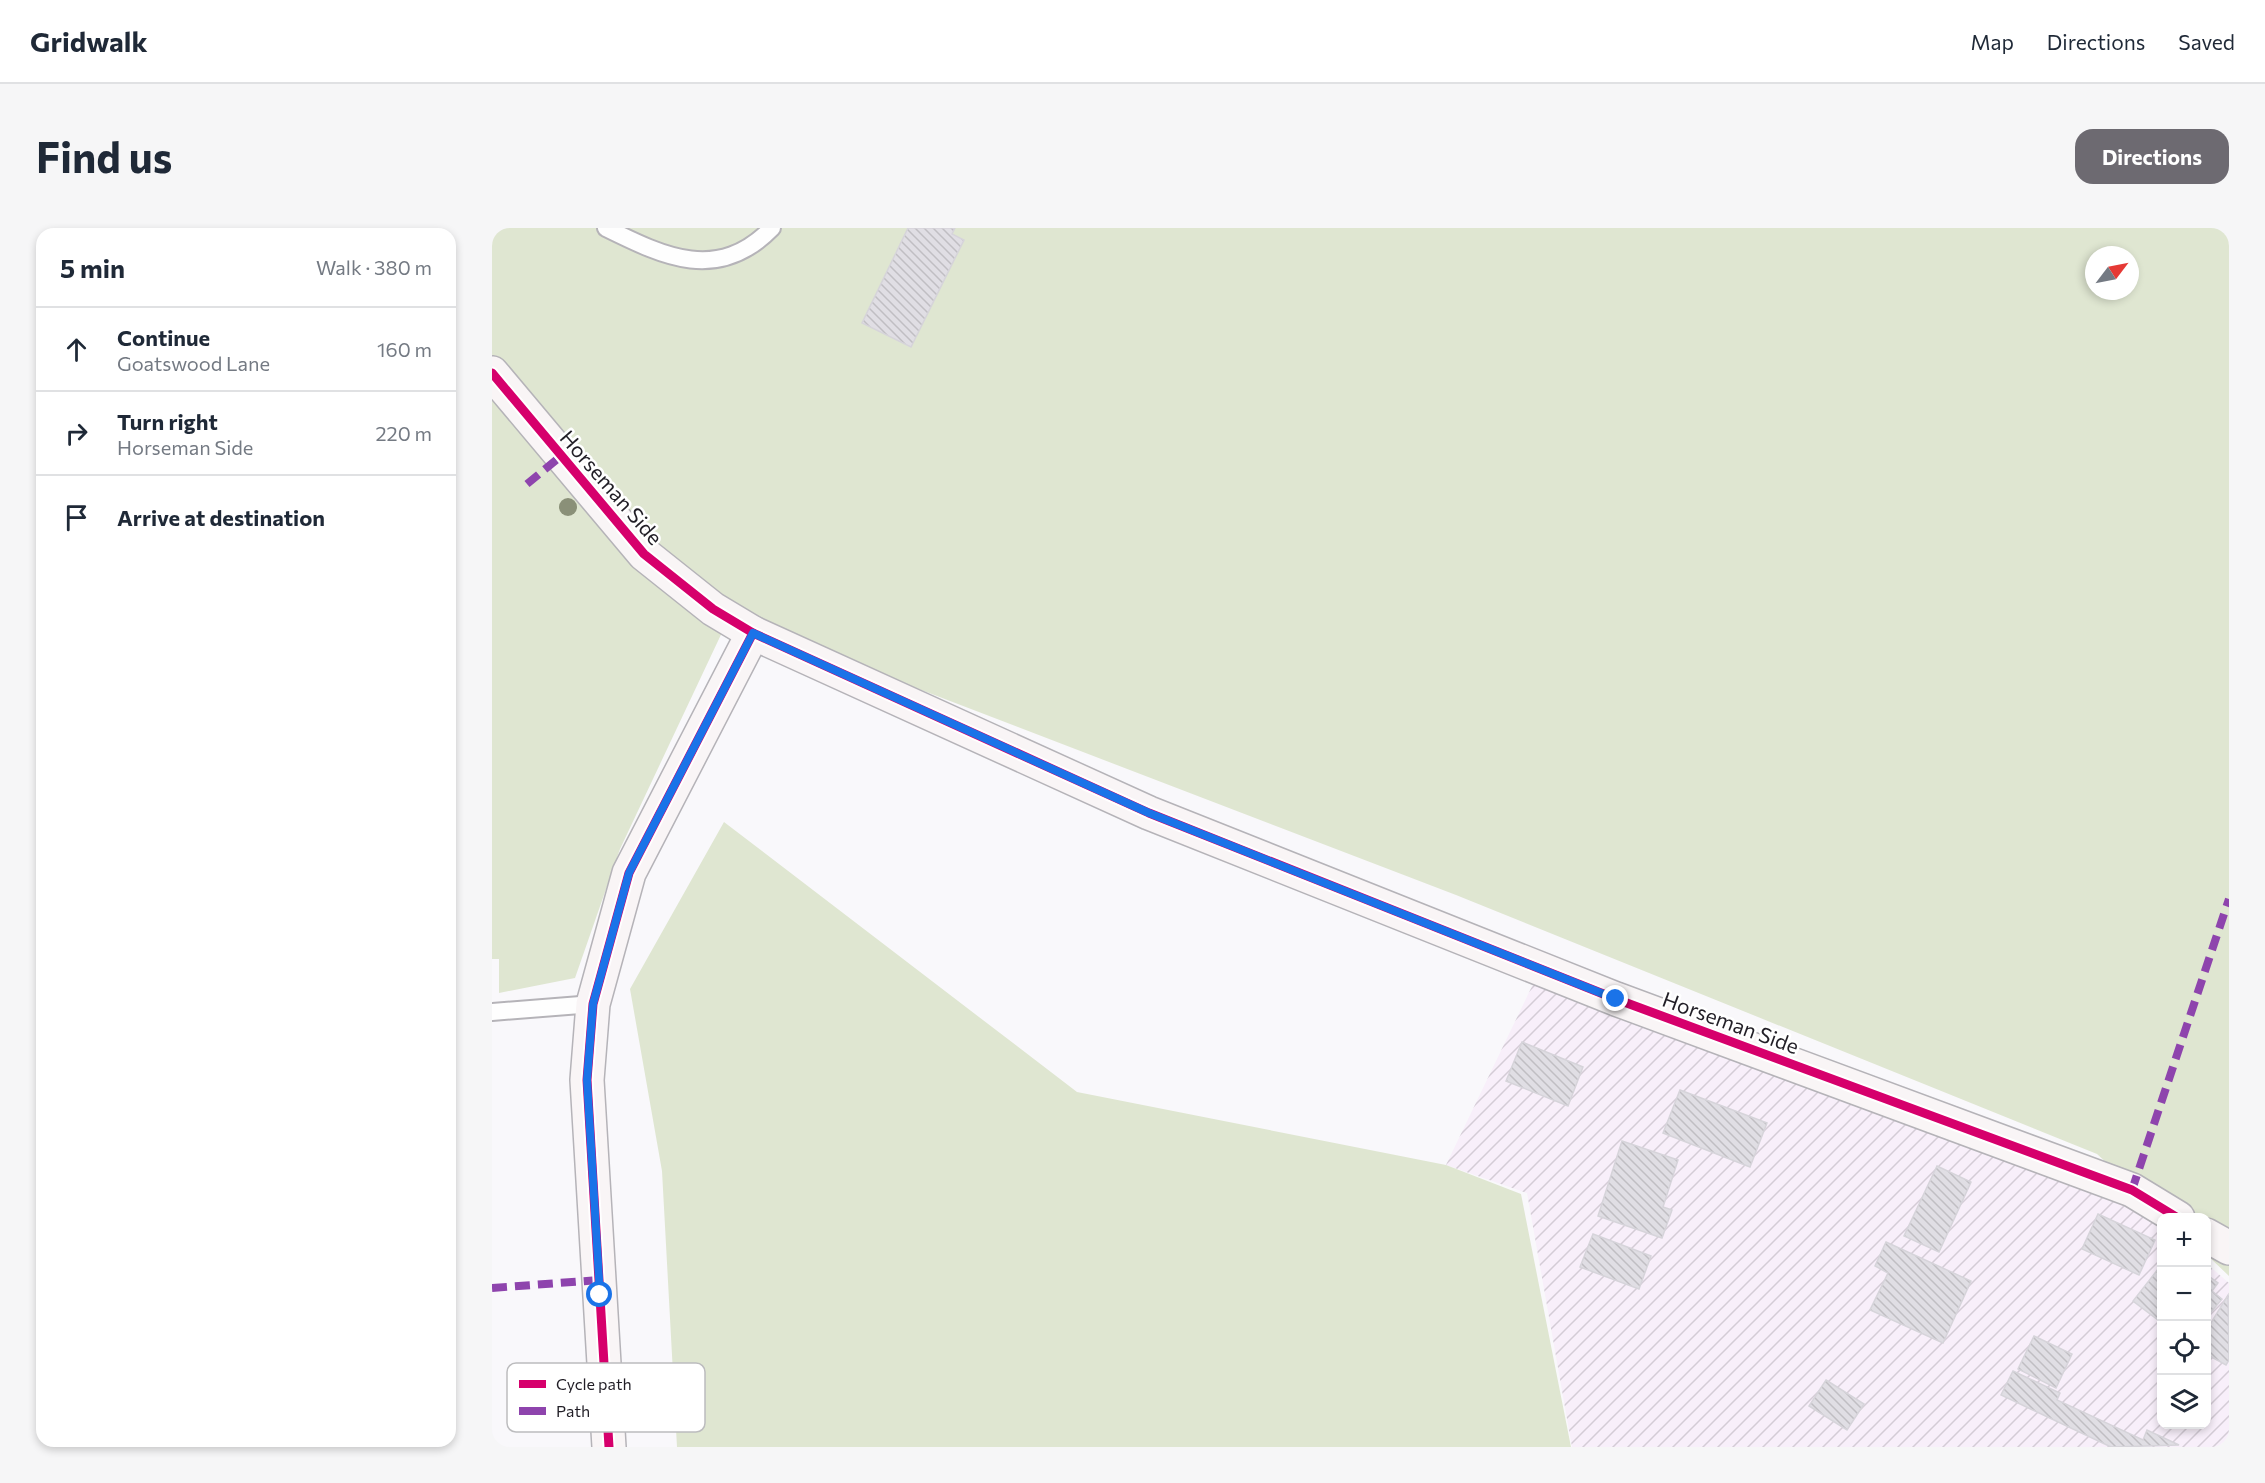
<!DOCTYPE html>
<meta charset="utf-8">
<style>
body{margin:0;font-family:Commissioner,sans-serif;background:#f6f6f7;color:#1f2937}
.controls{position:absolute;right:18px;bottom:18px;display:grid;overflow:hidden;border-radius:12px;box-shadow:0 3px 9px #0003}
.controls button{width:54px;height:54px;display:grid;place-items:center;padding:0;border:0;border-bottom:2px solid #e0e1e3;background:#fff;color:#1f2937;font:30px sans-serif}
.compass{position:absolute;left:1593px;top:18px;width:54px;height:54px;border-radius:50%;background:#fff;box-shadow:0 3px 9px #0003;rotate:58deg}
.stop{position:absolute;width:18px;height:18px;margin:-14px;border:4px solid #1a73e8;border-radius:50%;background:#fff}
.stop.end{background:#1a73e8;border-color:#fff;box-shadow:0 2px 6px #0008}
.list{margin:0;padding:0;list-style:none}
h2{display:flex;justify-content:space-between;align-items:center;height:78px;margin:0;padding:0 24px;font-size:26px}
h2 small{font-size:20px;font-weight:400;color:#747a83}
.list li{display:grid;grid-template-columns:39px 1fr auto;gap:18px;align-items:center;box-sizing:border-box;height:84px;padding:0 24px;border-top:2px solid #e0e1e3}
.list b{display:block;font-size:22px;white-space:nowrap}
.list p{margin:0;font-size:20px;white-space:nowrap;color:#747a83}
.list em{font-size:20px;font-style:normal;color:#747a83}
.icon{flex:none;width:33px;height:33px;fill:none;stroke:currentColor;stroke-width:2;stroke-linecap:round;stroke-linejoin:round}
.map{position:relative;flex:none;width:1737px;height:1219px;overflow:hidden;border-radius:18px}
header{display:flex;align-items:center;gap:36px;box-sizing:border-box;height:84px;padding:0 30px;background:#fff;border-bottom:2px solid #e0e1e3}
header strong{font-size:28px}
nav{display:flex;gap:33px;margin-inline-start:auto;font-size:21px}
.intro{display:flex;align-items:center;justify-content:space-between;box-sizing:border-box;height:144px;padding:0 36px}
h1{margin:0;font-size:42px}
.button{padding:15px 27px;border-radius:18px;background:#6d6a71;color:#fff;font-size:21px;font-weight:700}
main{display:flex;gap:36px;padding:0 36px}
aside{flex:1;background:#fff;border-radius:18px;box-shadow:0 3px 9px #0003}
.map>svg:first-child{display:block}
.industrial{fill:url(#industrial-furrows)}
.green{fill:#dfe6d1;fill-rule:evenodd}
.building{fill:url(#building-back-hatch);stroke:#d6d4da;stroke-width:1.5}
.lines{fill:none;stroke-linecap:round;stroke-linejoin:round}
.lane-casing{stroke:#b5b3b8;stroke-width:20}
.secondary-casing{stroke:#b5b3b8;stroke-width:36}
.lane{stroke:#fefefe;stroke-width:16}
.secondary{stroke:#f9f5f6;stroke-width:33}
.quiet{stroke:#8e44ad;stroke-width:8;stroke-dasharray:15 8;stroke-linecap:butt}
.cycleway-casing{stroke:#fff;stroke-width:13}
.cycleway{stroke:#d6006c;stroke-width:9}
.tree{fill:#8a9078}
.route{stroke:#1a73e8;stroke-width:8}
.labels{text-anchor:middle;dominant-baseline:central;stroke-width:5;stroke-linejoin:round;paint-order:stroke}
.street-label{font-size:21px;fill:#211e26;stroke:#fff}
.key{fill:#fff;stroke:#bcbcbe;stroke-width:1.5}
.key-label{font-size:16px;fill:#211e26}
</style>
<header>
<strong>Gridwalk</strong>
<nav><a>Map</a><a>Directions</a><a>Saved</a></nav>
</header>
<div class="intro"><h1>Find us</h1><a class="button">Directions</a></div>
<main>
<aside>
<h2>5 min<small>Walk · 380 m</small></h2>
<ul class="list">
<li><svg class="icon" aria-label="ahead" viewBox="0 0 24 24"><path d="M12 20V5M6 11l6-6 6 6"/></svg><div><b>Continue</b><p>Goatswood Lane</p></div><em>160 m</em></li>
<li><svg class="icon" aria-label="right" viewBox="0 0 24 24"><path d="M7 20v-9h11M14 6l5 5-5 5"/></svg><div><b>Turn right</b><p>Horseman Side</p></div><em>220 m</em></li>
<li><svg class="icon" aria-label="arrive" viewBox="0 0 24 24"><path d="M6 21V4h12l-3 4 3 4H6"/></svg><div><b>Arrive at destination</b></div></li>
</ul>
</aside>
<div class="map">
<svg width="1737" height="1219" viewBox="0 0 1737 1219">
<defs>
<pattern id="industrial-furrows" width="10" height="10" patternUnits="userSpaceOnUse" patternTransform="scale(1.5)"><rect width="10" height="10" fill="#f8effa"/><path d="M-1 1l2-2M0 10L10 0M9 11l2-2" fill="none" stroke="#d4ccd6"/></pattern>
<pattern id="building-back-hatch" width="6" height="6" patternUnits="userSpaceOnUse" patternTransform="scale(1.5)"><rect width="6" height="6" fill="#e0dee4"/><path d="M-1 5l2 2M0 0l6 6M5-1l2 2" fill="none" stroke="#c0bec3"/></pattern>
</defs>
<rect width="100%" height="100%" fill="#f9f8fb"/>
<path class="industrial" d="M1042,754L1603,944L1669,999L1670,1196H1714L1715,1036L1737,1055V1209L1730,1219H1080L1035,965L954,937Z"/>
<g class="green">
<path d="M0,0H1737V1048L1715,1027L1714,990L1674,989L1605,926L964,667L257,396L147,309L0,132ZM1602,27H1638V63H1602Z"/>
<path d="M0,167L234,396L128,621L83,750L7,765V731H0Z"/>
<path d="M232,594L585,864L954,937L1029,966L1079,1219H185L170,943L138,761Z"/>
</g>
<g class="building">
<path d="M416,0H463L460,6L472,12L419,119L370,95Z"/>
<path d="M1030,814L1091,839L1076,878L1014,853Z"/>
<path d="M1188,862L1275,895L1258,939L1171,905Z"/>
<path d="M1130,913L1186,932L1171,979L1180,982L1170,1010L1106,988Z"/>
<path d="M1445,938L1479,954L1447,1024L1412,1008Z"/>
<path d="M1606,986L1663,1012L1647,1047L1590,1021Z"/>
<path d="M1101,1006L1159,1028L1147,1061L1088,1039Z"/>
<path d="M1394,1014L1479,1053L1451,1115L1378,1082L1396,1045L1383,1038Z"/>
<path d="M1670,1036V1095L1641,1073Z"/>
<path d="M1714,1046L1726,1055L1720,1063L1730,1071L1714,1090Z"/>
<path d="M1736,1067L1737,1132L1734,1137L1714,1126V1103Z"/>
<path d="M1542,1108L1580,1126L1564,1160L1526,1141Z"/>
<path d="M1521,1143L1568,1165L1565,1172L1651,1212L1655,1202L1687,1217L1619,1219L1509,1167Z"/>
<path d="M1334,1152L1372,1176L1355,1202L1317,1178Z"/>
</g>
<g class="lines">
<g class="lane-casing">
<g id="lane">
<path d="M114,0C173,29 226,55 280,0"/>
<path d="M0,784L101,776"/>
</g>
</g>
<g class="secondary-casing">
<g id="secondary">
<path d="M0,145L152,326L221,381L261,405L657,585L1124,771L1640,962L1686,990"/>
<path d="M1714,1007L1737,1020"/>
<path d="M117,1219L95,852L101,776L137,645L261,405"/>
</g>
</g>
<use href="#lane" class="lane"/>
<use href="#secondary" class="secondary"/>
<g class="quiet">
<path d="M35,256L69,228"/>
<path d="M1640,962L1737,671"/>
<path d="M0,1060L107,1052"/>
</g>
<g class="cycleway-casing">
<g id="cycleway">
<path d="M0,145L152,326L221,381L261,405L657,585L1124,771L1640,962L1686,990"/>
<path d="M117,1219L95,852L101,776L137,645L261,405"/>
</g>
</g>
<use href="#cycleway" class="cycleway"/>
</g>
<circle class="tree" cx="76" cy="279" r="9"/>
<g class="lines">
<path class="route" d="M108,1067L95,852L101,776L137,645L261,405L657,585L1124,771"/>
</g>
<g class="labels">
<g class="street-label">
<text transform="translate(120 259) rotate(49)">Horseman Side</text>
<text transform="translate(1239 794) rotate(20)">Horseman Side</text>
</g>
</g>
<rect x="15" y="1135" width="198" height="69" rx="9" class="key"/>
<rect x="27" y="1152" width="27" height="8" fill="#d6006c"/>
<rect x="27" y="1179" width="27" height="8" fill="#8e44ad"/>
<g class="key-label">
<text x="64" y="1162">Cycle path</text>
<text x="64" y="1189">Path</text>
</g>
</svg>
<div class="controls">
<button>+</button>
<button>−</button>
<button><svg class="icon" aria-label="locate" viewBox="0 0 24 24"><circle cx="12" cy="12" r="6"/><path d="M12 2v4M12 18v4M2 12h4M18 12h4"/></svg></button>
<button><svg class="icon" aria-label="layers" viewBox="0 0 24 24"><path d="M12 4l9 5-9 5-9-5zM3 14l9 5 9-5"/></svg></button>
</div>
<svg class="compass" viewBox="-18 -18 36 36"><path d="M0-13l5 13h-10z" fill="#e53935"/><path d="M0 13l5-13h-10z" fill="#747a83"/></svg>
<div class="stop" style="left:108px;top:1067px"></div>
<div class="stop end" style="left:1124px;top:771px"></div>
</div>
</main>
